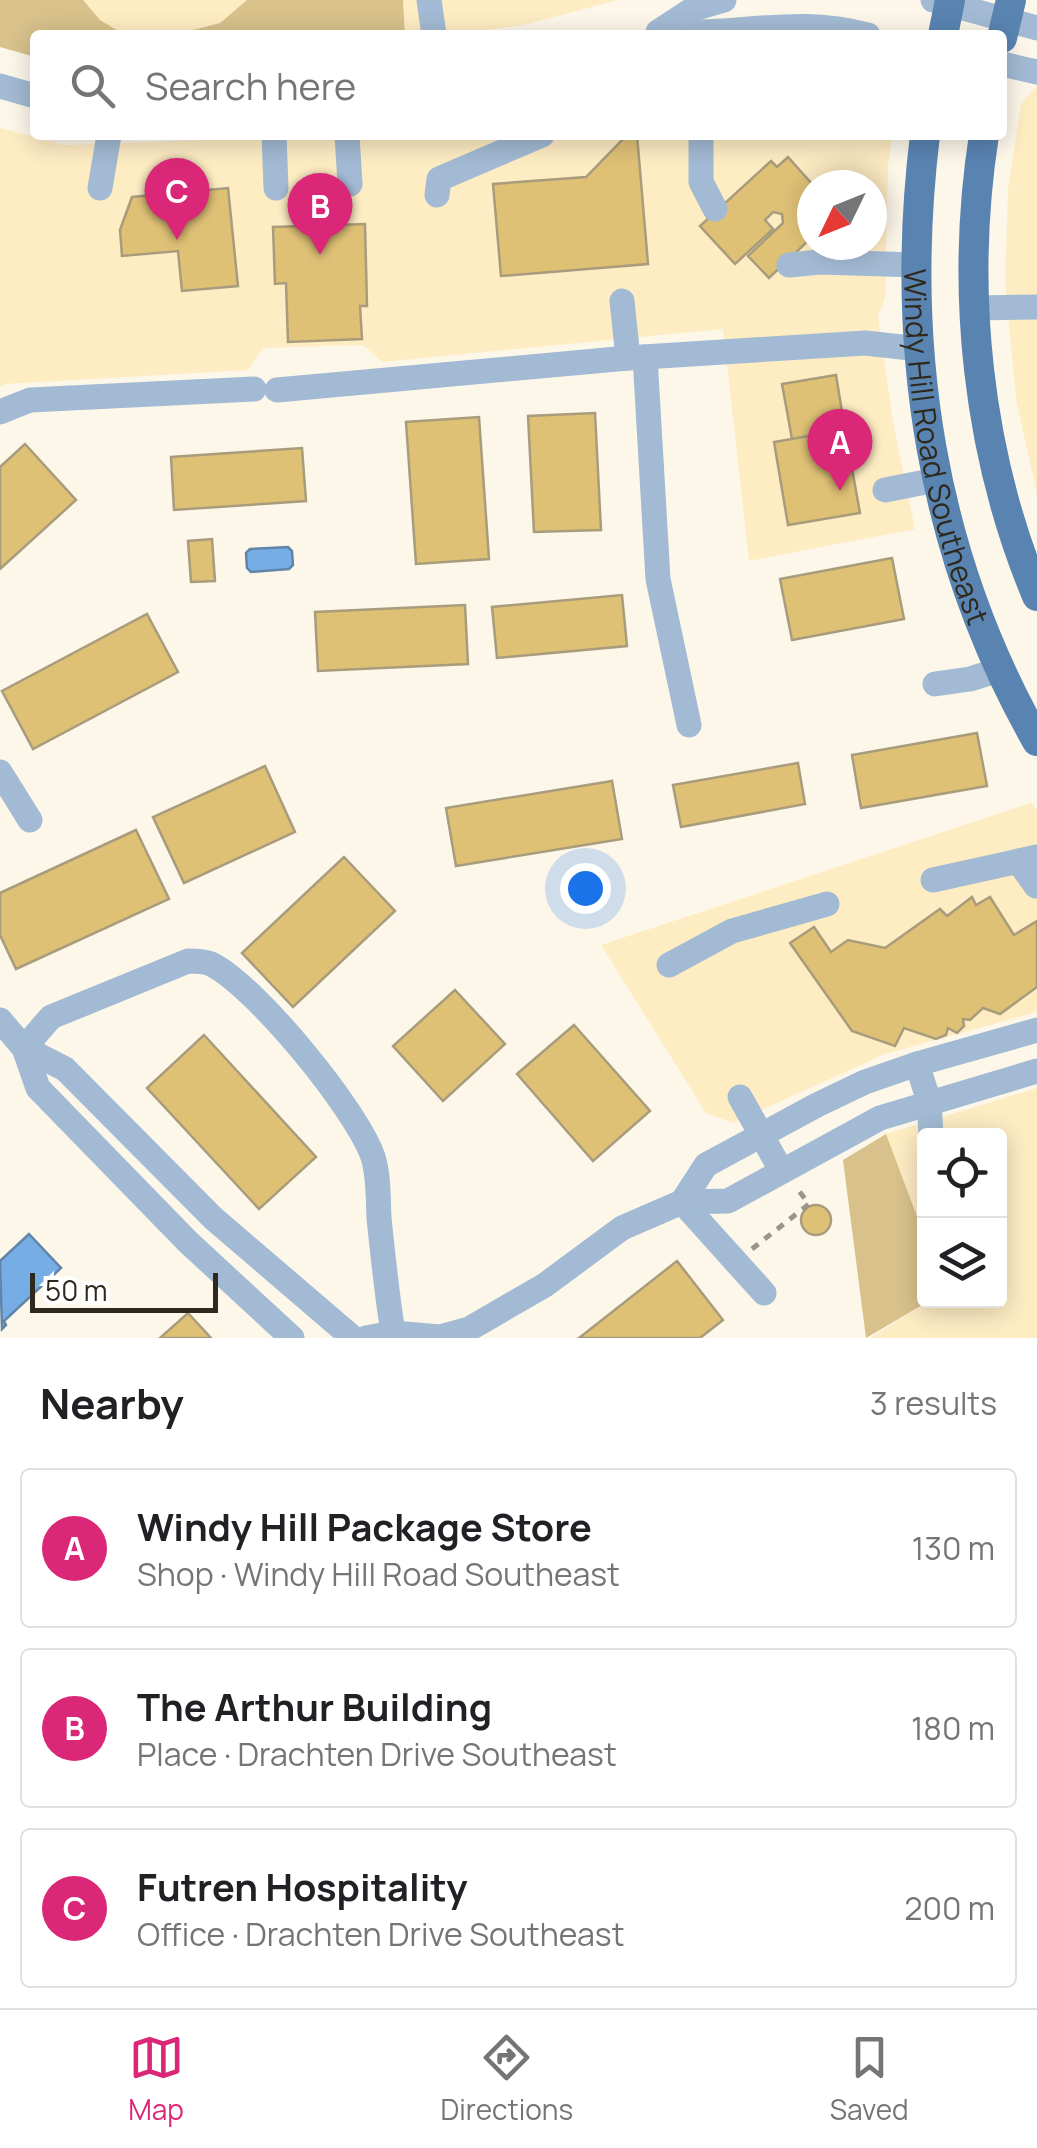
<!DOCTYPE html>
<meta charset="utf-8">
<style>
body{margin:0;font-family:Manrope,sans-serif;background:#f2f2f2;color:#202124}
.controls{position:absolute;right:30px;bottom:30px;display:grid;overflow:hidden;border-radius:10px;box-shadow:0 5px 25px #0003}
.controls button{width:90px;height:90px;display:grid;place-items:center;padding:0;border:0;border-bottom:2px solid #e0e0e0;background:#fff;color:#202124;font:50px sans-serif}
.compass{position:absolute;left:797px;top:170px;width:90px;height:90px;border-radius:50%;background:#fff;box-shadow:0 5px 25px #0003;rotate:227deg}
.scale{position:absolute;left:30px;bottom:25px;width:188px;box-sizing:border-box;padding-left:10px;border:5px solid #2e291c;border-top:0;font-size:28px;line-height:35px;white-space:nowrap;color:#2e291c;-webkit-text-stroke:8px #fff;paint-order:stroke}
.you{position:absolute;left:585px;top:888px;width:35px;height:35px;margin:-25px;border:8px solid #fff;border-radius:50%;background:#1a73e8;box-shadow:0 0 0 15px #1a73e833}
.badge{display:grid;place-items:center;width:65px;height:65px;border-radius:50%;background:#db2777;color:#fff;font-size:32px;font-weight:700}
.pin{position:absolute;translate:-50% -82px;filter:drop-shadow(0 2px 5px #0008)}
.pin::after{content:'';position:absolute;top:52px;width:35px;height:30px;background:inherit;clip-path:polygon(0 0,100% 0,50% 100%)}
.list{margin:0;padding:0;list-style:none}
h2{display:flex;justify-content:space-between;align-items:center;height:130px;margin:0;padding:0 40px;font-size:42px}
h2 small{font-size:32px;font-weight:400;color:#757577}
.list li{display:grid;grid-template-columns:65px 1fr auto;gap:30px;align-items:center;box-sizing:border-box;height:160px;margin:0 20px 20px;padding:0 20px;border:2px solid #e0e0e0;border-radius:10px}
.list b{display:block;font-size:38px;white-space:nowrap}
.list p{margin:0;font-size:32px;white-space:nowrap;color:#757577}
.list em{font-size:32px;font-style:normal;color:#757577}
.icon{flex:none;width:55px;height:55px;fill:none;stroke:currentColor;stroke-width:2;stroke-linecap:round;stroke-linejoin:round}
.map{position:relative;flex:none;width:1037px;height:1338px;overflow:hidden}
.search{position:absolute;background:#fff;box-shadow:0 5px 25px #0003;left:30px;right:30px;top:30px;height:110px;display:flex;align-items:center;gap:25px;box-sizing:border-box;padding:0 35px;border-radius:10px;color:#757577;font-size:38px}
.sheet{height:670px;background:#fff}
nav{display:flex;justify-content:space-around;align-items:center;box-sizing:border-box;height:140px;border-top:2px solid #e0e0e0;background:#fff;font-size:28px;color:#757577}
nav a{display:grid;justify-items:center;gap:5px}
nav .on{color:#db2777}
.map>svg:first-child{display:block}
.built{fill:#feecc3;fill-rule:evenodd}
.green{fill:#d8c18b}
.water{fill:#77ade5;stroke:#6185a9;stroke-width:2.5}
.building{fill:#dfc176;stroke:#a99c7c;stroke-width:2.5}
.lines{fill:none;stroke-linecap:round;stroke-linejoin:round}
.path{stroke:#9b9588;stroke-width:5;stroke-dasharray:8 8;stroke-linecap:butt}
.minor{stroke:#a2bad3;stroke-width:25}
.major{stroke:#5984b2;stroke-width:30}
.labels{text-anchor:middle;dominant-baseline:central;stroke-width:8;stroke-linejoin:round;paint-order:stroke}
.street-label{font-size:30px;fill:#2e291c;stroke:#fff}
</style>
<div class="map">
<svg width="1037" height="1338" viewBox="0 0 1037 1338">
<rect width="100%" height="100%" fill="#fdf7ea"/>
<g class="built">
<path d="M83,0H247L220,23L174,35H125L100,20Z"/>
<path d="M403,0H617L524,25L448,35H405Z"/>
<path d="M1037,86V495L1016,399L1005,282L1008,190L1021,103Z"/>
<path d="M0,128L65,145L339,135H892L888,165L885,299L878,316L893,422L915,529L749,561L723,329L382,362L363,345L263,348L248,370L5,384L0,387ZM812,185H872V245H812Z"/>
<path d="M1031,803L1037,810V1012L885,1054L733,1123L706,1113L601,945Z"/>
<path d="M1037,1088V1338H870L929,1301L1000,1300V1136H924V1235L886,1134Z"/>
</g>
<g class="green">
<path d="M0,0H83L100,20L125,35H35V57L0,47Z"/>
<path d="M247,0H403L405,35H174L220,23Z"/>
<path d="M886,1134L924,1235V1300L929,1301L866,1338L843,1160Z"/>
</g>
<g class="water">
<path d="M288,547L292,551L293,565L289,569L251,572L247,568L246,553L250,549Z"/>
<path d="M29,1234L61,1268L4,1321L6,1325L2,1329L0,1261Z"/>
</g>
<g class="building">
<path d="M627,135H637L648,264L501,276L493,184L586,177Z"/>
<path d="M788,157L813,185L810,192L812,237L769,278L748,256L783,223L782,214L773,212L765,220L773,229L735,264L700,226L771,161L777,167Z"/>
<path d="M228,188L238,286L182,291L178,251L122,256L120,230L132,197Z"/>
<path d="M365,224L367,306H360L362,339L288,342L286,283L275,284L273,227Z"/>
<path d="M836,375L845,430L792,439L782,384Z"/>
<path d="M595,413L601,530L534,532L528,416Z"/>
<path d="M479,417L489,559L416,564L406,422Z"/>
<path d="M845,430L860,513L788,525L774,442Z"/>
<path d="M25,444L76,500L0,569V467Z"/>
<path d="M302,448L306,501L174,510L171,457Z"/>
<path d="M212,539L215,581L191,582L188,541Z"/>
<path d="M892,558L904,619L792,640L780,579Z"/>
<path d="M622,595L627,646L497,658L492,607Z"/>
<path d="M465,605L468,664L318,671L315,612Z"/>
<path d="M147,614L178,672L33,749L2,691Z"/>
<path d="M977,733L987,786L861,808L852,755Z"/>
<path d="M798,763L805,804L681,827L673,785Z"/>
<path d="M265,766L295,832L184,883L153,817Z"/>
<path d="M612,781L622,839L456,866L446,808Z"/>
<path d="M136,830L169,899L16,969L0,935V893Z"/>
<path d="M344,857L395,911L293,1007L242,953Z"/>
<path d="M972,897L976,905L990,897L1014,935L1037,921V987L1000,1014L983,1008L970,1020L963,1019L964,1026L957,1033L948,1028L946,1035L936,1039L904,1028L895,1046L852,1031L790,943L814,927L831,952L848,940L885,948L940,909L947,916Z"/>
<path d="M455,990L505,1044L443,1101L393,1046Z"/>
<path d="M574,1025L650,1111L593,1161L517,1074Z"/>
<path d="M204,1035L316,1157L259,1209L147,1088Z"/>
<circle cx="816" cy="1220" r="15"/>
<path d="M677,1261L723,1320L700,1338H579Z"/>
<path d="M188,1313L211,1338H160Z"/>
</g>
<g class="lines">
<path class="path" d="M752,1249L809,1204L799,1191"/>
<g class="minor">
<path d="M429,0L434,35"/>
<path d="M933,0L1037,28"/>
<path d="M663,31C737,37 793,15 868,35"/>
<path d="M658,32L693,9L724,0"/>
<path d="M1002,64L1037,72"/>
<path d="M0,86L35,96"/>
<path d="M274,135L276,188"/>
<path d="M347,135L350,184"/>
<path d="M701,135V182L715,209"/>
<path d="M100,188L109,135"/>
<path d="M437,195L439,179L542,135"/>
<path d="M789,265L820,262L917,265"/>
<path d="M622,301L628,358"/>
<path d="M974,308L1037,307"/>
<path d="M645,357L658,579L689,725"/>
<path d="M277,390L628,358L865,343L920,349"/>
<path d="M0,412L30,400L254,389"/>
<path d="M885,490L936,480"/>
<path d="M935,684L970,679L999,670"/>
<path d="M0,772L30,820"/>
<path d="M1018,861L1036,886"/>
<path d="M933,880L1037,857"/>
<path d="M669,965L732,931L827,904"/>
<path d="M0,1020L24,1048L65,1069L213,1218L353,1338"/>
<path d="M24,1048L51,1017L188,961C196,961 204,961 211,964C256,986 357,1110 373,1157C379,1176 378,1199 379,1218C383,1257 387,1295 393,1333"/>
<path d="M24,1048L38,1088L188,1242L292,1338"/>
<path d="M917,1064L929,1101L931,1136"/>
<path d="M740,1097L781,1170"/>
<path d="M682,1202L706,1165L817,1105L865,1082L917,1064L1037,1030"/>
<path d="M682,1202L764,1293"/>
<path d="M366,1338L393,1333L440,1337L469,1329L545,1285L622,1228L682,1202L728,1201L880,1118L1037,1071"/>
</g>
<g class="major">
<path d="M943,35L950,0"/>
<path d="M1002,38L1011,0"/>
<path id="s1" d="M925,135C899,347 931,555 1037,741"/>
<path d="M984,135C960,288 977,453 1037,596"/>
</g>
</g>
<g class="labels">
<g class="street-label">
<text stroke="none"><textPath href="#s1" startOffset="315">Windy Hill Road Southeast</textPath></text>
</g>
</g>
</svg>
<div class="controls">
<button><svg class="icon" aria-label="locate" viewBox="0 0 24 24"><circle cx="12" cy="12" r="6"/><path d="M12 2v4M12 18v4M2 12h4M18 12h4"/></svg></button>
<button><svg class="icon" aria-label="layers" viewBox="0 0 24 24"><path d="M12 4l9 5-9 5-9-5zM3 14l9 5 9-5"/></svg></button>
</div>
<svg class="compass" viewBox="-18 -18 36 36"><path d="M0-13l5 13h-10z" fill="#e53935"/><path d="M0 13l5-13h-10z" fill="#757577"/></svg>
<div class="scale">50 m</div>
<div class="you"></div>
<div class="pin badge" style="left:840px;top:491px">A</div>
<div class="pin badge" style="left:320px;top:255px">B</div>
<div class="pin badge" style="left:177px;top:240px">C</div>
<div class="search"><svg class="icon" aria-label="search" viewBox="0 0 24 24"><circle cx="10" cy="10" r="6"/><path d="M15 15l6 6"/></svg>Search here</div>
</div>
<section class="sheet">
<h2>Nearby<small>3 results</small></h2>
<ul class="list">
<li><span class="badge">A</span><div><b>Windy Hill Package Store</b><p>Shop · Windy Hill Road Southeast</p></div><em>130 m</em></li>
<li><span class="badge">B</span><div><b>The Arthur Building</b><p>Place · Drachten Drive Southeast</p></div><em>180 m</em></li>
<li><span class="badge">C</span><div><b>Futren Hospitality</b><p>Office · Drachten Drive Southeast</p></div><em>200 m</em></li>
</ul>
</section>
<nav>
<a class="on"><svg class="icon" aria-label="map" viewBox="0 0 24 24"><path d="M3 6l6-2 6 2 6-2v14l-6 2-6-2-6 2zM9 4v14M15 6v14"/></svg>Map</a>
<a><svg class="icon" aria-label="directions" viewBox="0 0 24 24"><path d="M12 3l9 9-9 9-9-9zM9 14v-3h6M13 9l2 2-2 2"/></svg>Directions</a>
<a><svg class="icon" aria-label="saved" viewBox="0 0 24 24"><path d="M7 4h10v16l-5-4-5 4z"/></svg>Saved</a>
</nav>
